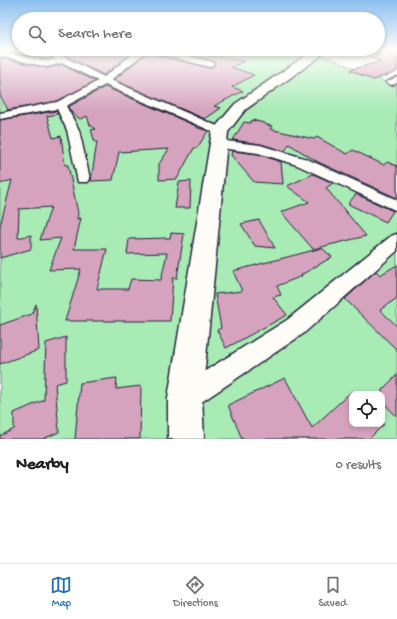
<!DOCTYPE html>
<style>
body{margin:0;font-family:"Gochi Hand",sans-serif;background:#f2f2f2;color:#222}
.controls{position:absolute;right:12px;bottom:12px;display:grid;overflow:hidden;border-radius:8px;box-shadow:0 2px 6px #0003}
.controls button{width:36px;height:36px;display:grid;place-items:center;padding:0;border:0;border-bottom:1px solid #e0e0e0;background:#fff;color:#222;font:20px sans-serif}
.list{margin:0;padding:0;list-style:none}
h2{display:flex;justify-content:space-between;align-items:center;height:52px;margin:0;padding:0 16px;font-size:17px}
h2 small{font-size:13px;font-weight:400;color:#767676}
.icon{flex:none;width:22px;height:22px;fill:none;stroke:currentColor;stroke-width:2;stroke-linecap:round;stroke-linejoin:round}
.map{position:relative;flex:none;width:397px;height:439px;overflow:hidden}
.search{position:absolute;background:#fff;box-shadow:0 2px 6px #0003;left:12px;right:12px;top:12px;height:44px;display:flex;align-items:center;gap:10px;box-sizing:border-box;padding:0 14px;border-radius:22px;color:#767676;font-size:15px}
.sheet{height:124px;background:#fff}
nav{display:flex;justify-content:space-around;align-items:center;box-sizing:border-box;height:56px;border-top:1px solid #e0e0e0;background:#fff;font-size:11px;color:#767676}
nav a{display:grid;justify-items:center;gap:2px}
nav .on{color:#1f6fb2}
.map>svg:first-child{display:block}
.green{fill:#a8ebb5;stroke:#658678;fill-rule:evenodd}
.building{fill:#d6a3be;stroke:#22223b}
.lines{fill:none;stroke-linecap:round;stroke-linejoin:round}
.minor-casing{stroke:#22223b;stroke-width:3}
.secondary-casing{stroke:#22223b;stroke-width:3}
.minor{fill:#fdfcf7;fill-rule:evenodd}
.secondary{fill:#fdfcf7;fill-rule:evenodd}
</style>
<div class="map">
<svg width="397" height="439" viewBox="0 0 397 439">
<rect width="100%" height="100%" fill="#fdfcf7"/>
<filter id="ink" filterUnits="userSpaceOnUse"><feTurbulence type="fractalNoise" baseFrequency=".025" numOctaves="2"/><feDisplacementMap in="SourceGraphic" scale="8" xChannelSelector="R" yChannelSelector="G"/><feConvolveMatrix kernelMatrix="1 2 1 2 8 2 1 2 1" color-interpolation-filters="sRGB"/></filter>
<g filter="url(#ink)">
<path class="green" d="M0,49H309L397,87V439H0ZM352,394H382V424H352Z"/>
<g class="building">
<path d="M0,49H37L52,58L47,59L0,51Z"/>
<path d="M52,49H137L104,75Z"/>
<path d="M378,49H397V71L394,73L373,80L350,70L381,61L371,58L378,55Z"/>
<path d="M176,52L245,61L231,67L254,75L232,87L243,91L214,106L221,108L205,119L114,80L147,53L210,68L215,64L213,61Z"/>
<path d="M0,58L47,68L62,65L95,81L57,101L8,110L0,95Z"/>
<path d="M105,87L196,126L195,127L208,131L197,148H194L177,179L159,180V164L169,149L119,152L113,180L91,181L97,142H95L91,130L96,129L90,125L87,116L80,119L72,113L68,107Z"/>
<path d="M56,111L58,114L47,116L53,138L61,136L65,165H68L78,213L77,219L81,218L74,249H107L97,289H128L131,279L161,280L167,253L127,254L129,239L170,238L171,233L184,234L177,278H173L170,321H65L81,269L49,270L61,238L40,240L51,207L19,209L18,238L31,235V249L0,258V226L12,180L0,184V120Z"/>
<path d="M252,120L264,123V124L272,126L270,129L314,139L317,137L347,154L353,150L384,165L387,162L397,166V198L318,162L289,144L285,151L260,144L233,140L244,122L250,123Z"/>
<path d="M232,151L258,154L281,162L283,184L254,182L231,155Z"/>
<path d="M313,174L333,183L326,188L366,236L313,249L281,212L309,202L287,186Z"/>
<path d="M191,181L190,208H175L179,182Z"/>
<path d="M356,194L393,211L386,222L348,204Z"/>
<path d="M259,220L275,248L255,246L241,224Z"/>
<path d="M322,248L332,257L301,275L302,276L277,286L281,295L273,297L287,315L226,348L217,330L221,328L215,294L242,291L233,271Z"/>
<path d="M397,265V298L380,310L397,326V350L345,299L376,271L380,275Z"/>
<path d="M36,304L39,350L0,364V325L32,314Z"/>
<path d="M66,337V381L55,384L59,432L43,439H0V436L14,429V413L44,400L46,343Z"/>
<path d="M397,375V417L382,401V390Z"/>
<path d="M117,378L116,389L141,386L140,439H75L80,383Z"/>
<path d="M285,378L312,428L352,391V424H384L369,439H242L228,405Z"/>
</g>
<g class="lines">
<g class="minor-casing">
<g id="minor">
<path d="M38,49H48L104,77L139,49H158L213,62L214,64L210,67L147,51L111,80L224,129L226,131L224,133H216L105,85L66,106L79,130L90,179L88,182H78L67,130L57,109L0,119V113L57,102L98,81L62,63L47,67L0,56V52L47,61L56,59Z"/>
<path d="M397,77V83L391,85L386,82Z"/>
<path d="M217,140L260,145L307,159L397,200V211L297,165L258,153L213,147L211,144L213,141Z"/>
<path d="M397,234V251L303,334L194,407L185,410L176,407L173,398L176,389L287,320L391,236Z"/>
</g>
</g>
<g class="secondary-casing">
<path id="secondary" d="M315,49H326L318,58L245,110L228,132L202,398L204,439H168V398L212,131L235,104Z"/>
</g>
<use href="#minor" class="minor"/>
<use href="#secondary" class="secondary"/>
</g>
</g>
<linearGradient id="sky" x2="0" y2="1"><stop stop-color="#8bbff0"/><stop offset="0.45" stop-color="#fefefb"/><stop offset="1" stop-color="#fefefb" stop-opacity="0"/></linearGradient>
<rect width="397" height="110" fill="url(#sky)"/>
</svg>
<div class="controls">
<button><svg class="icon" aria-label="locate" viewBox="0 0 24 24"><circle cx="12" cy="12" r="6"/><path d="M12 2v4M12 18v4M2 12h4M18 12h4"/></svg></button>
</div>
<div class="search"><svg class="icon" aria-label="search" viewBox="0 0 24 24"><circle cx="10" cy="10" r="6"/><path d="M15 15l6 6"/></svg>Search here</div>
</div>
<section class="sheet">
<h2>Nearby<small>0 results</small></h2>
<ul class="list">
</ul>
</section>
<nav>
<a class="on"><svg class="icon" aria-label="map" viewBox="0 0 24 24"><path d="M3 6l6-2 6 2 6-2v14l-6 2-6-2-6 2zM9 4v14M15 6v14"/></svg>Map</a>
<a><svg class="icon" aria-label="directions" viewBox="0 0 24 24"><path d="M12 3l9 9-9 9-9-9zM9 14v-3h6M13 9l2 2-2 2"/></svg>Directions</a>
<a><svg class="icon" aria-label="saved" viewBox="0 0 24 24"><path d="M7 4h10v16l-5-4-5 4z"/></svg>Saved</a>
</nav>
